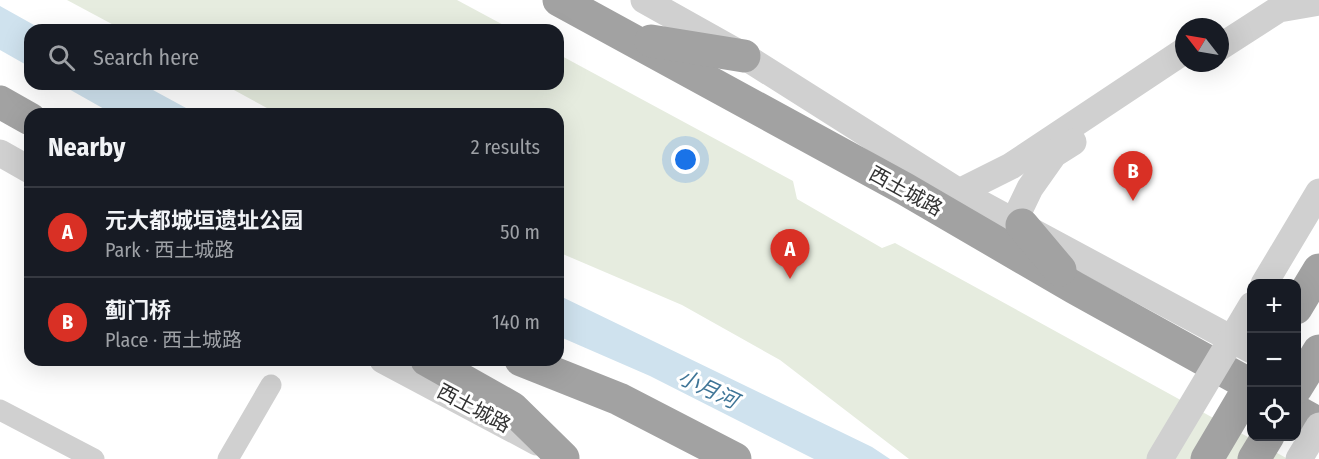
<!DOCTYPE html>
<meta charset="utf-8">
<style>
body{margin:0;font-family:"Fira Sans Condensed","Noto Sans SC",sans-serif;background:#20242c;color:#f1f3f6}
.controls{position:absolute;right:18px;bottom:18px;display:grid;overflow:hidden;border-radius:12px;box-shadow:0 6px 24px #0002}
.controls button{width:54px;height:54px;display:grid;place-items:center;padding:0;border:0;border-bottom:2px solid #363941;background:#171b24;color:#f1f3f6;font:30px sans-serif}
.compass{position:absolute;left:1175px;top:18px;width:54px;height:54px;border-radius:50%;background:#171b24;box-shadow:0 6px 24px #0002;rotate:301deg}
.you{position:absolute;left:686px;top:160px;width:21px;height:21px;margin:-15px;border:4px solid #fff;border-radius:50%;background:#1a73e8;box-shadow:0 0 0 9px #1a73e833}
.badge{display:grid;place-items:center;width:39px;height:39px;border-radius:50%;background:#d93025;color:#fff;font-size:20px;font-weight:700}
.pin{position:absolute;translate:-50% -50px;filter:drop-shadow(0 2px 3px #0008)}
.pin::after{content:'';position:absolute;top:32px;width:21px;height:18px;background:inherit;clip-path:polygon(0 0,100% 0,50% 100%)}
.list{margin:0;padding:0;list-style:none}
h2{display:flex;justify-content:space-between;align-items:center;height:78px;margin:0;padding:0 24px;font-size:26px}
h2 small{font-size:20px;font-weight:400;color:#9ea1a6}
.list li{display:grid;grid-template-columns:39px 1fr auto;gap:18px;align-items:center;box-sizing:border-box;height:90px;padding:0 24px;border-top:2px solid #363941}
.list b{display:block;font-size:22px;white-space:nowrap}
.list p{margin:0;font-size:20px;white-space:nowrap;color:#9ea1a6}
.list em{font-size:20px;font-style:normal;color:#9ea1a6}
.icon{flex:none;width:33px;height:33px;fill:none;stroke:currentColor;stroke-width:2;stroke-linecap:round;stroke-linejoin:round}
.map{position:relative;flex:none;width:1319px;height:459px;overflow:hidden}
.search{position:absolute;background:#171b24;box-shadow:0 6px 24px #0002;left:24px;top:24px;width:540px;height:66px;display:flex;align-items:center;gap:15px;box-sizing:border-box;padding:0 21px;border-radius:18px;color:#9ea1a6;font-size:22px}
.panel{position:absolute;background:#171b24;box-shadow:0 6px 24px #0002;left:24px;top:108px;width:540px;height:258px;border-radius:18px}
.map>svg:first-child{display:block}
.green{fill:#e6ecdf}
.water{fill:#cfe2ee}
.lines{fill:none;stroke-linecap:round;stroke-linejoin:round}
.minor{stroke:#d0d0d0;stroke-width:21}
.tertiary{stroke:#d0d0d0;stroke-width:27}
.trunk{stroke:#a2a2a2;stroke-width:33}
.tertiary-bridge{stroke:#d0d0d0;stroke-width:27}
.trunk-bridge{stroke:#a2a2a2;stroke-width:33}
.labels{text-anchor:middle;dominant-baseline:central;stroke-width:6;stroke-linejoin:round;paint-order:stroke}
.street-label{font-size:20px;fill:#333;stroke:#fff}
.water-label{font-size:21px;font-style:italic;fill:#3f7597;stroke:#fff}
</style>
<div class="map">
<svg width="1319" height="459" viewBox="0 0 1319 459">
<rect width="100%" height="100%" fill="#fff"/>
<g class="green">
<path d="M67,0H457L513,30H123Z"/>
<path d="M558,54L793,181L797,199L882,248L895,243L1288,459H909L780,360L682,305L558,252V114H278L223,84H558Z"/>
</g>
<g class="water">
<path d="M0,6L43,30H30V67L0,50Z"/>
<path d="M60,84H142L197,114H113Z"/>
<path d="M558,295L872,447L890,459H814L650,376L558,336Z"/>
</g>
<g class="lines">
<g class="minor">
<path d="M0,410L94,459"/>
<path d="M228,459L271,385"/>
</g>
<g class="tertiary">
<path d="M644,0L744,56L959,192L1252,350"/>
<path d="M1220,47L1279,9L1319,2"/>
<path d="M0,153L30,170"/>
<path d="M959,192L1011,166L1184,51"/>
<path d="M1022,225L1018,213L1030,188L1054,154L1073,142"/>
<path d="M1264,284L1319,192"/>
<path d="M383,360L537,442"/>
</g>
<g class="trunk">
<path d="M559,0L905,189L1075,288L1252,386"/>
<path d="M651,41L744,56"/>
<path d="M0,102L30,119"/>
<path d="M1022,225L1060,270"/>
<path d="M1296,308L1319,270"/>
<path d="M427,360L512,408L563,458"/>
<path d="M521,360L619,399L735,459"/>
<path d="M1296,411L1319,424"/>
<path d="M1254,459L1268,436"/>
</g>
<g class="tertiary-bridge">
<path d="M1160,459L1252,305"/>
<path d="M1299,459L1319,426"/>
</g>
<g class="trunk-bridge">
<path d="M1296,388L1319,351"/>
<path d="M1207,459L1252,383"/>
</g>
</g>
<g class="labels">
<g class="street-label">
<text transform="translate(906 191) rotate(29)">西土城路</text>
<text transform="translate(474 408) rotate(28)">西土城路</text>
</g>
<g class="water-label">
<text transform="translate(708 389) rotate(25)">小月河</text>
</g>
</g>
</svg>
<div class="controls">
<button>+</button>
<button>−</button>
<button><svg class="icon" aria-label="locate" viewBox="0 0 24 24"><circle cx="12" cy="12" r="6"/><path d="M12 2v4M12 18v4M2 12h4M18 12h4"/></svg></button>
</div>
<svg class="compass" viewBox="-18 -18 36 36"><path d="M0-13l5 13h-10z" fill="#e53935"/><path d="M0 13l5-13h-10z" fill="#9ea1a6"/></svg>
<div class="you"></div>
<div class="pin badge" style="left:790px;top:279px">A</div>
<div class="pin badge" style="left:1133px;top:201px">B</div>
<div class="search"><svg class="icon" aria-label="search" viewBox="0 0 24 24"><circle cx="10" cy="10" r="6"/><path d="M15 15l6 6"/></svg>Search here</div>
<section class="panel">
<h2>Nearby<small>2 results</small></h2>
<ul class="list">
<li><span class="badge">A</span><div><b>元大都城垣遗址公园</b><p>Park · 西土城路</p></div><em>50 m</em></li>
<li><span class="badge">B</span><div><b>蓟门桥</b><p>Place · 西土城路</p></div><em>140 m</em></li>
</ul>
</section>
</div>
